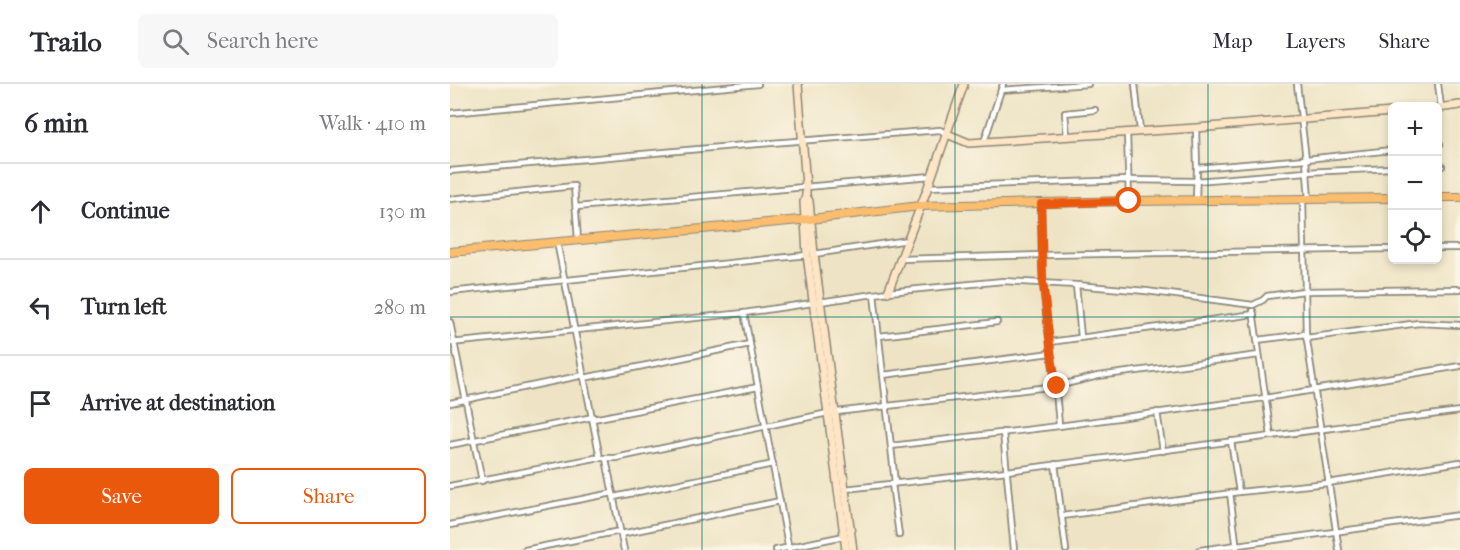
<!DOCTYPE html>
<meta charset="utf-8">
<style>
body{margin:0;font-family:"IM FELL French Canon",serif;background:#f7f7f7;color:#2b2b33}
.controls{position:absolute;right:18px;top:18px;display:grid;overflow:hidden;border-radius:9px;box-shadow:0 3px 9px #0003}
.controls button{width:54px;height:54px;display:grid;place-items:center;padding:0;border:0;border-bottom:2px solid #e1e1e2;background:#fff;color:#2b2b33;font:30px sans-serif}
.stop{position:absolute;width:18px;height:18px;margin:-14px;border:4px solid #ea580c;border-radius:50%;background:#fff}
.stop.end{background:#ea580c;border-color:#fff;box-shadow:0 2px 6px #0008}
.list{margin:0;padding:0;list-style:none}
h2{display:flex;justify-content:space-between;align-items:center;height:78px;margin:0;padding:0 24px;font-size:26px}
h2 small{font-size:20px;font-weight:400;color:#7c7c81}
.list li{display:grid;grid-template-columns:39px 1fr auto;gap:18px;align-items:center;box-sizing:border-box;height:96px;padding:0 24px;border-top:2px solid #e1e1e2}
.list b{display:block;font-size:22px;white-space:nowrap}
.list em{font-size:20px;font-style:normal;color:#7c7c81}
.actions{display:flex;gap:12px;padding:18px 24px}
.actions a{flex:1;padding:14px 0;border:2px solid #ea580c;border-radius:9px;text-align:center;font-size:21px;color:#ea580c}
.actions .main{background:#ea580c;color:#fff}
.icon{flex:none;width:33px;height:33px;fill:none;stroke:currentColor;stroke-width:2;stroke-linecap:round;stroke-linejoin:round}
.map{position:relative;flex:none;width:1010px;height:466px;overflow:hidden}
header{display:flex;align-items:center;gap:36px;box-sizing:border-box;height:84px;padding:0 30px;background:#fff;border-bottom:2px solid #e1e1e2}
header strong{font-size:28px}
nav{display:flex;gap:33px;margin-inline-start:auto;font-size:21px}
.search{width:420px;height:54px;background:#f7f7f7;display:flex;align-items:center;gap:15px;box-sizing:border-box;padding:0 21px;border-radius:9px;color:#7c7c81;font-size:22px}
main{display:flex}
aside{flex:1;background:#fff}
.map>svg:first-child{display:block}
.lines{fill:none;stroke-linecap:round;stroke-linejoin:round}
.street-casing{stroke:#8c8878;stroke-width:8}
.secondary-casing{stroke:#8c8878;stroke-width:10}
.primary-casing{stroke:#8c8878;stroke-width:10}
.street{stroke:#fff;stroke-width:4.5}
.secondary{stroke:#fde5c5;stroke-width:7}
.primary{stroke:#fbbd6e;stroke-width:8}
.route{stroke:#ea580c;stroke-width:8}
.grid{fill:none;stroke:#0f766e;stroke-width:1.5;stroke-opacity:0.55}
</style>
<header>
<strong>Trailo</strong>
<div class="search"><svg class="icon" aria-label="search" viewBox="0 0 24 24"><circle cx="10" cy="10" r="6"/><path d="M15 15l6 6"/></svg>Search here</div>
<nav><a>Map</a><a>Layers</a><a>Share</a></nav>
</header>
<main>
<aside>
<h2>6 min<small>Walk · 410 m</small></h2>
<ul class="list">
<li><svg class="icon" aria-label="ahead" viewBox="0 0 24 24"><path d="M12 20V5M6 11l6-6 6 6"/></svg><div><b>Continue</b></div><em>130 m</em></li>
<li><svg class="icon" aria-label="left" viewBox="0 0 24 24"><path d="M17 20v-9H6M10 6l-5 5 5 5"/></svg><div><b>Turn left</b></div><em>280 m</em></li>
<li><svg class="icon" aria-label="arrive" viewBox="0 0 24 24"><path d="M6 21V4h12l-3 4 3 4H6"/></svg><div><b>Arrive at destination</b></div></li>
</ul>
<div class="actions"><a class="main">Save</a><a>Share</a></div>
</aside>
<div class="map">
<svg width="1010" height="466" viewBox="0 0 1010 466">
<rect width="100%" height="100%" fill="#fcf5e5"/>
<filter id="ink" filterUnits="userSpaceOnUse"><feTurbulence type="fractalNoise" baseFrequency=".0167" numOctaves="2"/><feDisplacementMap in="SourceGraphic" scale="12" xChannelSelector="R" yChannelSelector="G"/><feConvolveMatrix kernelMatrix="1 2 1 2 8 2 1 2 1" color-interpolation-filters="sRGB"/></filter>
<filter id="wash" filterUnits="userSpaceOnUse"><feTurbulence type="fractalNoise" baseFrequency=".008" numOctaves="4" result="noise"/><feDisplacementMap in="SourceGraphic" scale="24" xChannelSelector="R" yChannelSelector="G"/><feGaussianBlur stdDeviation="1.35" result="paint"/><feColorMatrix in="noise" values="0 0 0 0 0 0 0 0 0 0 0 0 0 0 0 0 0 1.4 0 .05"/><feComposite in="paint" operator="in"/></filter>
<g filter="url(#wash)">
<rect width="100%" height="100%" fill="#eee4c5"/>
</g>
<g filter="url(#ink)">
<g class="lines">
<g class="street-casing">
<g id="street">
<path d="M685,0L690,47"/>
<path d="M847,0L856,75L859,116"/>
<path d="M988,0L991,23"/>
<path d="M551,6L638,0"/>
<path d="M0,29L308,0"/>
<path d="M746,44L747,84L746,116"/>
<path d="M677,48L679,117"/>
<path d="M617,52L615,29L645,26"/>
<path d="M534,58L553,0"/>
<path d="M988,61L990,60"/>
<path d="M988,82H992"/>
<path d="M747,84L856,75L942,66"/>
<path d="M0,87L283,62L490,46L497,50"/>
<path d="M478,103L678,96L746,97L856,88L942,84"/>
<path d="M0,115L124,102L128,156"/>
<path d="M853,116L856,250L889,466"/>
<path d="M591,120C592,146 591,173 593,199C597,247 606,294 609,342"/>
<path d="M126,123L481,92"/>
<path d="M107,158L150,374"/>
<path d="M988,164H1010"/>
<path d="M364,170L458,156"/>
<path d="M451,175L592,171L942,165"/>
<path d="M626,201L631,253"/>
<path d="M0,208L357,171"/>
<path d="M424,210L445,399"/>
<path d="M803,227L821,352"/>
<path d="M294,229L339,466"/>
<path d="M0,238L32,397"/>
<path d="M429,252L547,238"/>
<path d="M856,254L969,239L1010,241"/>
<path d="M807,256L856,250"/>
<path d="M600,258L804,230"/>
<path d="M0,259L294,229L438,208L553,197L626,201L696,207L803,221L813,216L817,212L854,207L1010,205"/>
<path d="M433,291L601,269"/>
<path d="M134,294L300,260"/>
<path d="M0,319L134,291"/>
<path d="M707,328L713,367"/>
<path d="M143,335L308,303"/>
<path d="M553,348L564,466"/>
<path d="M781,357L789,408"/>
<path d="M0,361L143,333"/>
<path d="M441,362L609,342L815,314L1010,282"/>
<path d="M156,375L174,466"/>
<path d="M605,380L616,466"/>
<path d="M442,400L449,451"/>
<path d="M0,402L145,374H166L378,329L607,302L648,292L809,271"/>
<path d="M395,405L557,387L1010,327"/>
<path d="M780,409L787,466"/>
<path d="M164,413L323,380"/>
<path d="M612,432L789,408L878,399L1010,378"/>
<path d="M0,441L163,409"/>
<path d="M171,450L330,417"/>
<path d="M75,466L170,447"/>
<path d="M326,466L394,452"/>
<path d="M750,466L1010,431"/>
</g>
</g>
<g class="secondary-casing">
<g id="secondary">
<path d="M348,0L356,102V112L354,118L357,171L396,466"/>
<path d="M988,24L1010,21"/>
<path d="M497,50L519,59L746,44L942,28"/>
<path d="M356,112L359,117L364,170L403,466"/>
<path d="M438,208L478,103L514,0"/>
</g>
</g>
<g class="primary-casing">
<g id="primary">
<path d="M988,113H1010"/>
<path d="M0,168L361,135L470,122L679,117L942,114"/>
</g>
</g>
<use href="#street" class="street"/>
<use href="#secondary" class="secondary"/>
<use href="#primary" class="primary"/>
</g>
</g>
<g class="lines" filter="url(#ink)">
<path class="route" d="M607,302L601,269L593,198L591,120L679,117"/>
</g>
<path class="grid" d="M252,0V466M505,0V466M758,0V466M0,233H1010"/>
</svg>
<div class="controls">
<button>+</button>
<button>−</button>
<button><svg class="icon" aria-label="locate" viewBox="0 0 24 24"><circle cx="12" cy="12" r="6"/><path d="M12 2v4M12 18v4M2 12h4M18 12h4"/></svg></button>
</div>
<div class="stop" style="left:679px;top:117px"></div>
<div class="stop end" style="left:607px;top:302px"></div>
</div>
</main>
